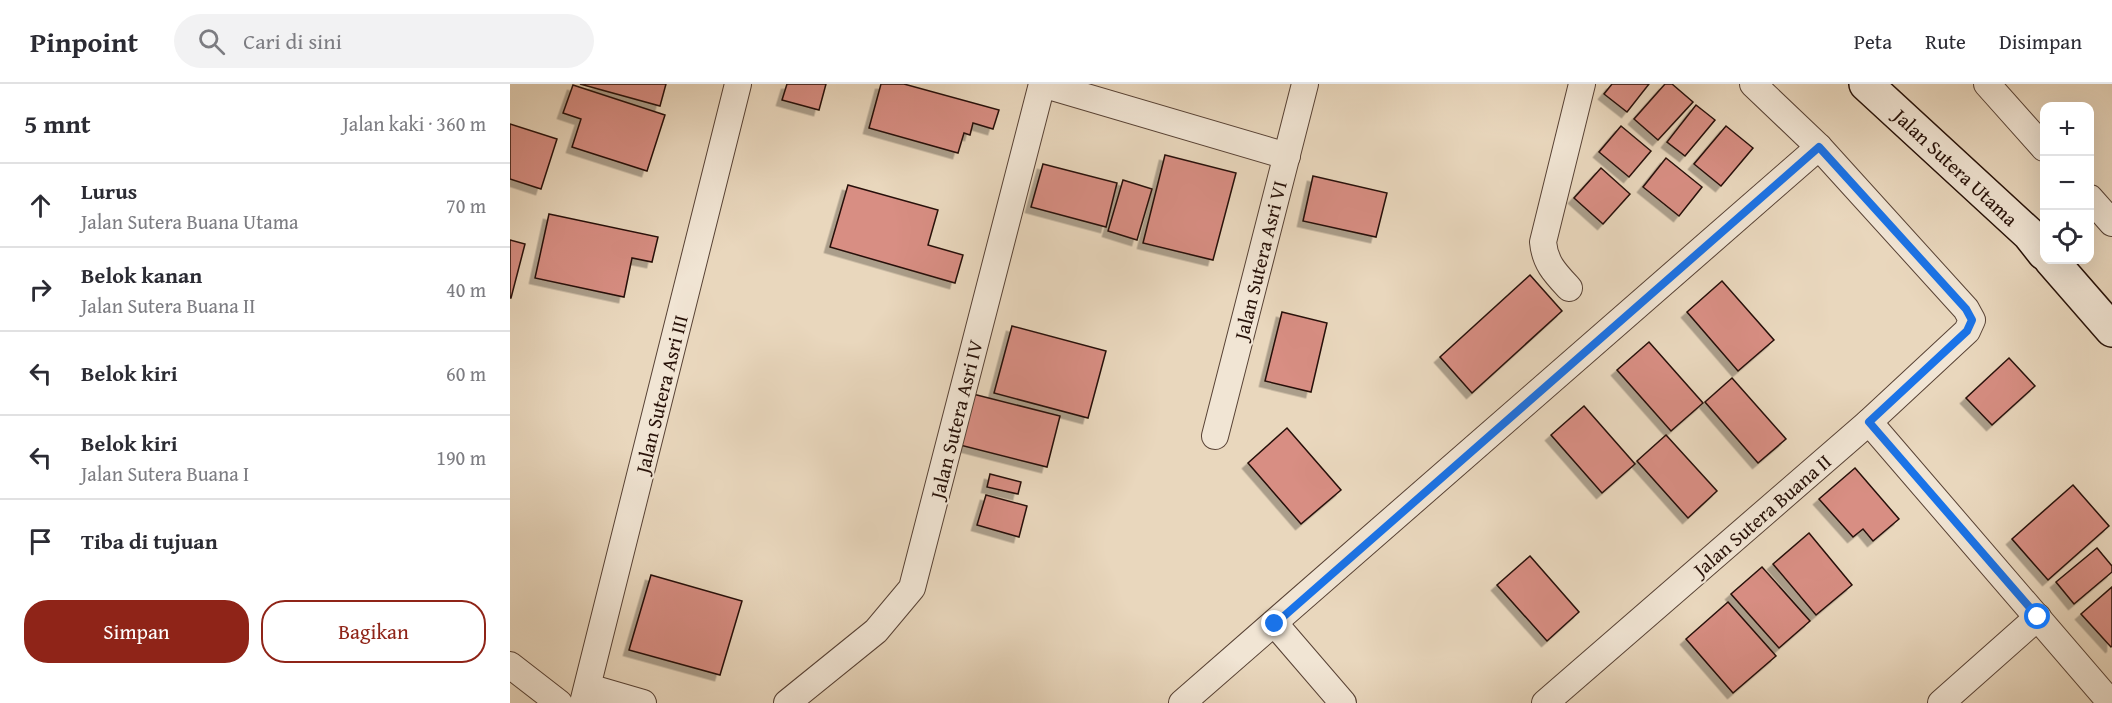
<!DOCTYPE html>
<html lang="id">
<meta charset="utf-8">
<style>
body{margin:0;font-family:"Gentium Book Plus",serif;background:#f2f2f3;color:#2b2b33}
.controls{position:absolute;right:18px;top:18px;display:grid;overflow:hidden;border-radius:12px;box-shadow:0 6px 24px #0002}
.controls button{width:54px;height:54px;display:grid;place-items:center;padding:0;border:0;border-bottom:2px solid #e1e1e2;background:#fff;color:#2b2b33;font:30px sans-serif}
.stop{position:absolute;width:18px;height:18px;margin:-14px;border:4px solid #1a73e8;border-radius:50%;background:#fff}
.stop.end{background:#1a73e8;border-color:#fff;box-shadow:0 2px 6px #0008}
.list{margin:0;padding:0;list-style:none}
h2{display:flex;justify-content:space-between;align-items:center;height:78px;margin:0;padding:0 24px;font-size:26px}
h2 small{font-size:20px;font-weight:400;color:#7c7c81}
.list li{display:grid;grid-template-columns:39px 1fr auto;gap:18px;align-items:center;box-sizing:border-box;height:84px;padding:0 24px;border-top:2px solid #e1e1e2}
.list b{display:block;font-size:22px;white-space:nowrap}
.list p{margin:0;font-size:20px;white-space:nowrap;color:#7c7c81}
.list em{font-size:20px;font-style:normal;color:#7c7c81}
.actions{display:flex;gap:12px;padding:18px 24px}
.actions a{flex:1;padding:14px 0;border:2px solid #8f2418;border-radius:24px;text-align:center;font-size:21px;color:#8f2418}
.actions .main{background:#8f2418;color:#fff}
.icon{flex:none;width:33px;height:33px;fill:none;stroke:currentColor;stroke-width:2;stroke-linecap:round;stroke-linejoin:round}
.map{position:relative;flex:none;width:1602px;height:619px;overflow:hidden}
header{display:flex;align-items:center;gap:36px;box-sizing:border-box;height:84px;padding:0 30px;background:#fff;border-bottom:2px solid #e1e1e2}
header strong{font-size:28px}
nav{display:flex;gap:33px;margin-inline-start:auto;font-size:21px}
.search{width:420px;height:54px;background:#f2f2f3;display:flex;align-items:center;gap:15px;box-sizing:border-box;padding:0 21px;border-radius:33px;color:#7c7c81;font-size:22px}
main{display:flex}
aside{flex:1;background:#fff}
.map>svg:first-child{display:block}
.building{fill:#d88e83;stroke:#271108;stroke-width:1.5;filter:url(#shadow)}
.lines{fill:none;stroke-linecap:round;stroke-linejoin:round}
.street-casing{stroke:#584235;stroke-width:28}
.secondary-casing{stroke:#271108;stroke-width:36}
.street{stroke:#f1e5d4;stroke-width:26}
.secondary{stroke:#f1e5d4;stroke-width:33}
.route{stroke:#1a73e8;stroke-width:8}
.labels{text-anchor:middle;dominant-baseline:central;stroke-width:4.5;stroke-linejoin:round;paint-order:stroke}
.street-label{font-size:20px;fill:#271108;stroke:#f1e5d4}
</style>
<header>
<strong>Pinpoint</strong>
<div class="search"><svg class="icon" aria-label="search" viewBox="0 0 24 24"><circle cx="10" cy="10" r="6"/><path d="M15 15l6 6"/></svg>Cari di sini</div>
<nav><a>Peta</a><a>Rute</a><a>Disimpan</a></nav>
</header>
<main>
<aside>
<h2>5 mnt<small>Jalan kaki · 360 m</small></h2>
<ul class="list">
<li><svg class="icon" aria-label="ahead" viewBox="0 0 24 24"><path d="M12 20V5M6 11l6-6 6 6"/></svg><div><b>Lurus</b><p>Jalan Sutera Buana Utama</p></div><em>70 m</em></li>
<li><svg class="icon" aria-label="right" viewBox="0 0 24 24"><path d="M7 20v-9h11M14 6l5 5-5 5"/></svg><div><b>Belok kanan</b><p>Jalan Sutera Buana II</p></div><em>40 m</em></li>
<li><svg class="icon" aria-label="left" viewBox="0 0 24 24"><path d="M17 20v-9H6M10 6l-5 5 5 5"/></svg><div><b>Belok kiri</b></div><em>60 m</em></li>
<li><svg class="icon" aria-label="left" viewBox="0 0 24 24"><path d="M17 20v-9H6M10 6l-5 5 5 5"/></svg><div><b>Belok kiri</b><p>Jalan Sutera Buana I</p></div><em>190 m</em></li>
<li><svg class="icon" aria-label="arrive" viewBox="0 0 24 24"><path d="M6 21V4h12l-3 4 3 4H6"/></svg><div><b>Tiba di tujuan</b></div></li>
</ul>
<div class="actions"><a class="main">Simpan</a><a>Bagikan</a></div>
</aside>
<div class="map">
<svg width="1602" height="619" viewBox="0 0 1602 619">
<defs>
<filter id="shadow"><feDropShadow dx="-5.5" dy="5.5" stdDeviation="0" flood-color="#0004"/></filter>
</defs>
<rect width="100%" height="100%" fill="#e9d7bd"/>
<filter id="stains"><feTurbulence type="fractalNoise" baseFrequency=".00333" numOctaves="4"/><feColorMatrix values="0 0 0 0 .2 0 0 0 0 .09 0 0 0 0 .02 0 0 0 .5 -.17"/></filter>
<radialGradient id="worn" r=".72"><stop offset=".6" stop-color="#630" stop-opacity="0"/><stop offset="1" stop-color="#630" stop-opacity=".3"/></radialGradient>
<g class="building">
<path d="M70,0H156L150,22Z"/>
<path d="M277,0H316L309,26L272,16Z"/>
<path d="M371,0H394L489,26L483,45L463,39L460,51L454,49L448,69L359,44Z"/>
<path d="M1102,0H1139L1117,28L1094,10Z"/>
<path d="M1155,0H1162L1183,18L1148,56L1124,35Z"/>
<path d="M63,1L155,31L137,87L62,63L71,35L53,29Z"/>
<path d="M1186,21L1205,36L1175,72L1157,58Z"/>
<path d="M0,40L47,55L31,105L0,95Z"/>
<path d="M1111,42L1141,67L1119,93L1089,68Z"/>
<path d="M1216,42L1243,64L1211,102L1184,80Z"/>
<path d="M655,71L726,89L703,176L633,159Z"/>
<path d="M1156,74L1192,103L1169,132L1133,103Z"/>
<path d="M533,80L607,99L596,143L521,123Z"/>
<path d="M1091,84L1120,110L1093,140L1064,114Z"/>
<path d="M803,92L877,109L866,153L793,137Z"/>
<path d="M613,96L642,105L627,156L598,147Z"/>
<path d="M338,101L428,126L418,161L453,171L445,199L320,163Z"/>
<path d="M39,130L148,153L142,178L122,174L114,213L25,194Z"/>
<path d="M0,156L15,160L1,214H0Z"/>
<path d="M1020,191L1052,227L962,309L930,273Z"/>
<path d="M1212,197L1264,256L1228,287L1177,228Z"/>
<path d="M772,228L817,239L801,308L755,297Z"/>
<path d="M502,242L596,267L578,334L484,309Z"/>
<path d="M1139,258L1193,319L1161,347L1107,286Z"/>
<path d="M1499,274L1525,302L1482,341L1456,314Z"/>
<path d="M1222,294L1276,355L1248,379L1195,318Z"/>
<path d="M459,309L550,332L537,383L446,360Z"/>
<path d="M1074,322L1125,380L1092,409L1041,351Z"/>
<path d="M777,344L831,406L791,440L738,379Z"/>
<path d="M1156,351L1207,407L1178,434L1127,377Z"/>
<path d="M1345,384L1389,435L1363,457L1353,445L1343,453L1309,415Z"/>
<path d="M480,390L511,398L508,410L477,403Z"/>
<path d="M1563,401L1599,442L1538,496L1502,455Z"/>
<path d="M476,411L517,422L509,453L467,441Z"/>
<path d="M1299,449L1342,501L1306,531L1263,480Z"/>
<path d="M1587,464L1602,482V488L1564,520L1546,498Z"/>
<path d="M1020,472L1069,528L1037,557L987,501Z"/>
<path d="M1252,483L1300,537L1269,564L1221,510Z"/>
<path d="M141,491L232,517L210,591L119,566Z"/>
<path d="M1602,503V562L1601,563L1571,530Z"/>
<path d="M1218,518L1266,572L1223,609L1176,555Z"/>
</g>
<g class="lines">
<g class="street-casing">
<g id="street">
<path d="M532,0L777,72"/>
<path d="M1477,0L1534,64"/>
<path d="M1580,114L1602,139"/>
<path d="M1059,204C1045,189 1035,179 1033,158L1072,0"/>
<path d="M1359,338L1601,619"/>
<path d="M705,352L795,0"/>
<path d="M765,540L833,619"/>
<path d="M0,581L49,619"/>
<path d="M78,603L133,619"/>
<path d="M73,619L228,0"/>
<path d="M277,619L366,547L402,504L532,0"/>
<path d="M672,619L1309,63"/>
<path d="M1035,619L1359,338L1457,247L1462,236L1456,225L1309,63L1243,0"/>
<path d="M1431,619L1528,533"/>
</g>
</g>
<g class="secondary-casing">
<g id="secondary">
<path d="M1356,0L1519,150L1534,169"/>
<path d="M1541,176L1602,246"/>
</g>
</g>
<use href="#street" class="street"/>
<use href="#secondary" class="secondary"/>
</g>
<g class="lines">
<path class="route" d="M765,540L1309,63L1456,225L1462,236L1457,247L1359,338L1528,533"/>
</g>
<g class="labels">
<g class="street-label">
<text transform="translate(1446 83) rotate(43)">Jalan Sutera Utama</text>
<text transform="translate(750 176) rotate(-76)">Jalan Sutera Asri VI</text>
<text transform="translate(151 310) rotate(-76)">Jalan Sutera Asri III</text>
<text transform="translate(446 335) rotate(-76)">Jalan Sutera Asri IV</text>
<text transform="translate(1252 431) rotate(-41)">Jalan Sutera Buana II</text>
</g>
</g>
<rect width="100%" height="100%" filter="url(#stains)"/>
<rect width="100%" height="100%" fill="url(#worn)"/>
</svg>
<div class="controls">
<button>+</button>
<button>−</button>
<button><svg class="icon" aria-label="locate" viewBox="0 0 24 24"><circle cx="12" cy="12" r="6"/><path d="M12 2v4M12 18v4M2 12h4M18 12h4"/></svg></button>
</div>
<div class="stop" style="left:1528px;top:533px"></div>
<div class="stop end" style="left:765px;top:540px"></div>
</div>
</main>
